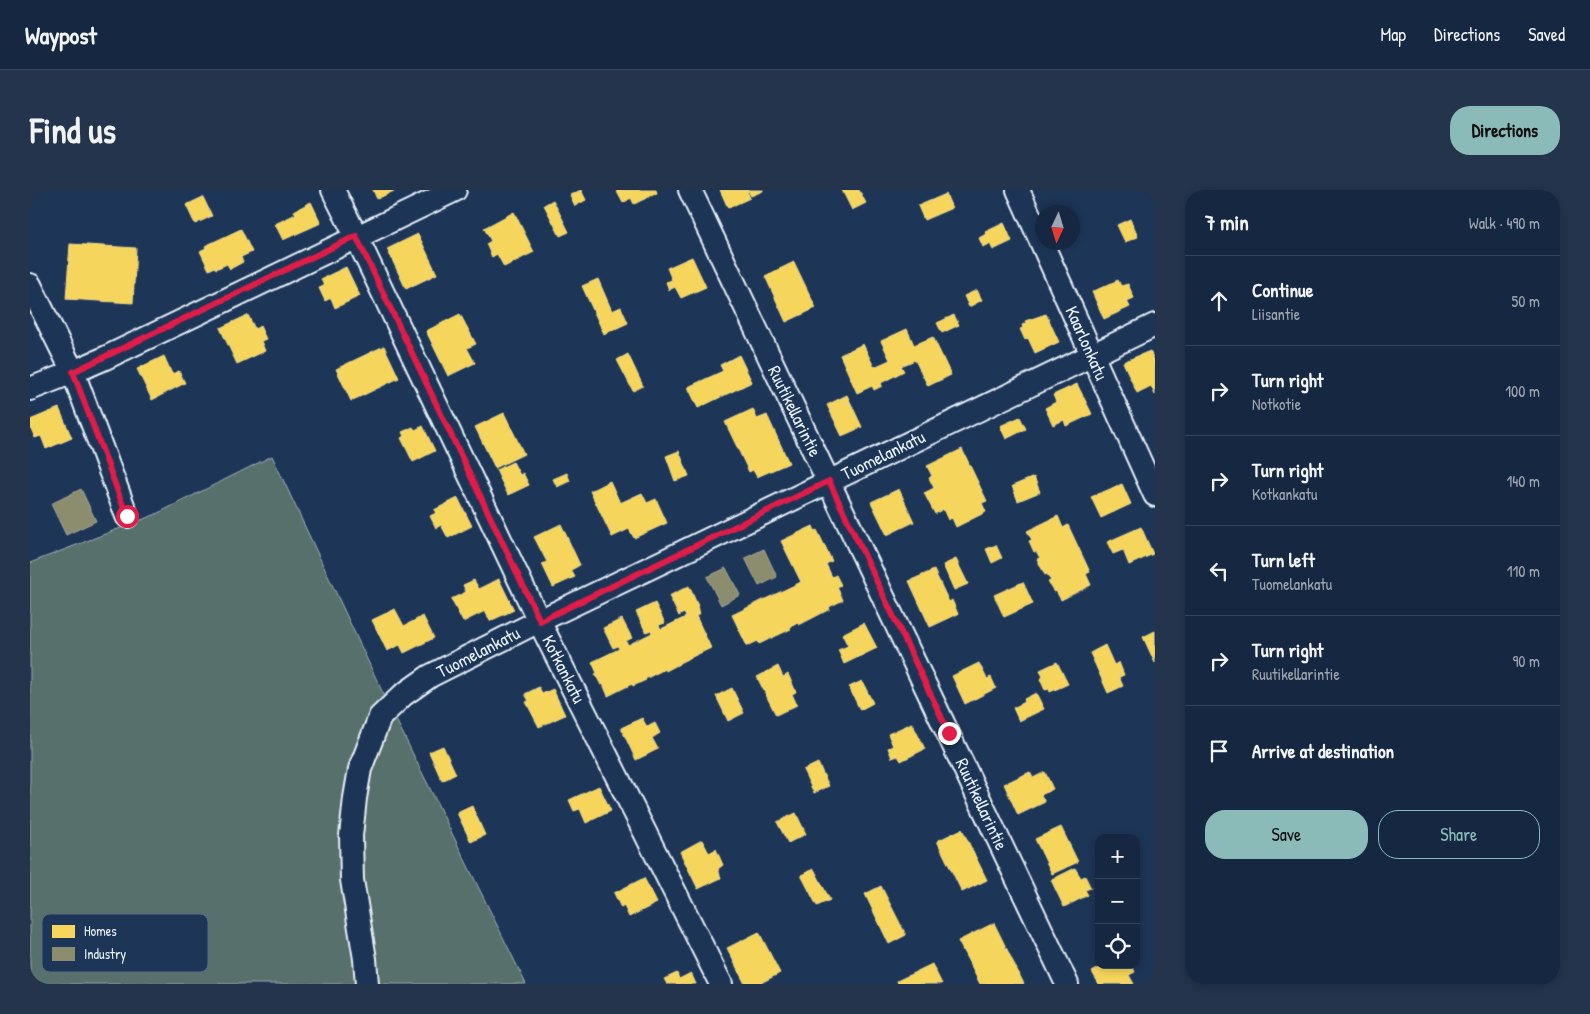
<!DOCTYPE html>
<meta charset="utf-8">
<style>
body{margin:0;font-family:"Patrick Hand",sans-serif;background:#23344c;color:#f1f3f6}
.controls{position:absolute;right:15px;bottom:15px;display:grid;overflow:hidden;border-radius:10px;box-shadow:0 2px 8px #0003}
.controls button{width:45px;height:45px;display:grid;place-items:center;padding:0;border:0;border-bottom:1px solid #35445a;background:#162841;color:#f1f3f6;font:25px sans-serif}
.compass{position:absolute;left:1005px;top:15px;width:45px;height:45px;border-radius:50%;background:#162841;box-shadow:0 2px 8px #0003;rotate:184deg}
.stop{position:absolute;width:15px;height:15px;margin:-11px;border:4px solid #e11d48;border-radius:50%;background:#fff}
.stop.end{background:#e11d48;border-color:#fff;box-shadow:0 1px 5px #0008}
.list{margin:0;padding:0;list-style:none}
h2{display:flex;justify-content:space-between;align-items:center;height:65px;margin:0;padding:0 20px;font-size:21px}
h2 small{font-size:16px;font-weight:400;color:#9ea6b1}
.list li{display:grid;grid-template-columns:32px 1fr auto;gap:15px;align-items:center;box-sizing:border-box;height:90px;padding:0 20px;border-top:1px solid #35445a}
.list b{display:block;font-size:19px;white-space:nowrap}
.list p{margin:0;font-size:16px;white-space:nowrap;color:#9ea6b1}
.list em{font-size:16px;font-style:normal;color:#9ea6b1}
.actions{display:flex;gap:10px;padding:15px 20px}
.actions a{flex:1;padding:11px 0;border:1px solid #8bbbb9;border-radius:20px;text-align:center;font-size:18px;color:#8bbbb9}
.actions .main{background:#8bbbb9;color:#111}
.icon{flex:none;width:28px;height:28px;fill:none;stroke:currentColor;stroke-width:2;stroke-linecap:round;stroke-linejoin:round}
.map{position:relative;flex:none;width:1125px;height:794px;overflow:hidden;border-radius:20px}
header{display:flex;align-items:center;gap:30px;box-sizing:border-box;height:70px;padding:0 25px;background:#162841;border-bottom:1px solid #35445a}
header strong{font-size:24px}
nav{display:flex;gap:28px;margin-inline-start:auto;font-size:18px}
.intro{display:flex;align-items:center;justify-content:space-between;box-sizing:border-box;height:120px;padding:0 30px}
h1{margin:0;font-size:35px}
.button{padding:12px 22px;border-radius:20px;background:#8bbbb9;color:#111;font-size:18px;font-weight:700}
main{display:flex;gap:30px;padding:0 30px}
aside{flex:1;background:#162841;border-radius:20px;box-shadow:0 2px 8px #0003}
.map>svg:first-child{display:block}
.green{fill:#586f6c;stroke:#a0b0b2}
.homes{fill:#f6d55c;stroke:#f2dd8b}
.industry{fill:#8c8c6e;stroke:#a8aa97}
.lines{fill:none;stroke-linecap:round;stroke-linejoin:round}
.street-casing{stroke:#e8f1f8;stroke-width:26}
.street{stroke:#1d3557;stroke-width:22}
.route{stroke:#e11d48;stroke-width:6}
.labels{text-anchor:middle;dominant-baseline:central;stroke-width:5;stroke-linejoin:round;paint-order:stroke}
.street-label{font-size:18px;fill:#e8f1f8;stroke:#1d3557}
.key{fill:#1d3557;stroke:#5a6d87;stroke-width:1}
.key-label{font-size:14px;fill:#e8f1f8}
</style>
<header>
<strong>Waypost</strong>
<nav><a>Map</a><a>Directions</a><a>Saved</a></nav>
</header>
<div class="intro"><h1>Find us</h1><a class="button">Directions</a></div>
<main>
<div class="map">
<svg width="1125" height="794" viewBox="0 0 1125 794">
<rect width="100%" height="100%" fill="#1d3557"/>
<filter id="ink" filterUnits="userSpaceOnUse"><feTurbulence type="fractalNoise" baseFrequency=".02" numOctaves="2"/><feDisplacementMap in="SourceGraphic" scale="10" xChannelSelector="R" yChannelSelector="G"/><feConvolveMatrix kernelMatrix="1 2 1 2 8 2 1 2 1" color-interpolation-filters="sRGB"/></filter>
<g filter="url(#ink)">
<path class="green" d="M242,266L350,497L496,794H0V373L124,325Z"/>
<g class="homes">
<path d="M343,0H366L347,9Z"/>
<path d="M551,0L556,10L545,16L540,5Z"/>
<path d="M586,0H626L627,3L604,14L601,8L593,13Z"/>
<path d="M690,0H733V1L721,6L718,0L717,1L720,8L698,18Z"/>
<path d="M812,0H829L836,13L822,20Z"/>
<path d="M916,4L922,18L894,30L888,16Z"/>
<path d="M173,7L182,26L165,34L156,15Z"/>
<path d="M523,10L539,42L530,46L514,15Z"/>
<path d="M281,12L291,33L253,50L245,34L266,24L264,21Z"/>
<path d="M484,22L504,62L474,77L467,64L462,67L456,54L461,51L454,38Z"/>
<path d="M1100,29L1108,47L1095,52L1087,35Z"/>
<path d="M974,33L982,51L963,60L960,54L953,57L949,48L956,44L955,42Z"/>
<path d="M211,39L222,62L211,67L213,72L200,79L197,74L186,79L185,77L179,80L170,61L176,58L175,56Z"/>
<path d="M388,44L407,84L376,99L357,59Z"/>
<path d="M40,54L106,58L103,113L36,109Z"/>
<path d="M662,67L676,97L651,108L645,97L639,100L636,92L642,90L637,78Z"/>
<path d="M764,72L786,118L756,132L735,86Z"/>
<path d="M316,77L330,106L305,118L301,108L295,111L289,98L294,96L291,89Z"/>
<path d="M568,89L582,121L591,117L598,133L574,144L552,96Z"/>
<path d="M1088,90L1091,96L1098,94L1104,108L1097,111L1100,117L1074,129L1062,102Z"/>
<path d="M947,100L952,110L939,117L934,106Z"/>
<path d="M430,124L446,154L437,158L445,173L418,186L396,141Z"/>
<path d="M1016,124L1029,152L1005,163L998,148L995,150L990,139L993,138L992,135L996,133L995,131Z"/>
<path d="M218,125L225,139L230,136L236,149L231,151L235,161L207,174L190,138Z"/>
<path d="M924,125L929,135L912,143L907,133Z"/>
<path d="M877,139L884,155L903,147L921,185L898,196L885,170L871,176L874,181L851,193L852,196L844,200L842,196L827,203L810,165L833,154L844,177L860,170L851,151Z"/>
<path d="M354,156L369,188L321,211L306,179Z"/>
<path d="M1120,161L1125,172V205L1121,196L1107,203L1093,172Z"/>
<path d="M598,164L613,196L603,201L587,170Z"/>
<path d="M709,165L722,192L668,218L658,197L693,181L690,175Z"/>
<path d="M134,166L142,184L149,181L155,193L122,210L107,179Z"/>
<path d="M1047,194L1062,224L1036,236L1034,230L1023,235L1015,218L1026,212L1023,205Z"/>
<path d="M817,205L832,237L812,246L797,215Z"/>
<path d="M29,218L42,248L16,259L11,246L5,248L0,236V230Z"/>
<path d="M723,219L727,229L737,225L759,273L727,287L723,280L719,282L695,232Z"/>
<path d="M474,223L494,264L465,278L445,237Z"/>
<path d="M990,227L996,239L976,249L970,236Z"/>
<path d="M393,236L405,261L383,272L371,248L374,246L372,242L383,237L385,240Z"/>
<path d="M932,259L957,311L952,313L956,322L926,337L922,328L918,330L913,319L905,324L894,303L904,298L899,288L902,286L897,276Z"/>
<path d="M649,261L659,286L645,291L636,266Z"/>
<path d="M483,272L490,285L493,283L499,295L478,305L466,280Z"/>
<path d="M537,283L540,291L527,297L523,289Z"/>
<path d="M1004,287L1010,302L988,311L982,296Z"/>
<path d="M580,291L590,313L612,303L617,313L626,309L637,333L604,348L599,339L582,347L560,301Z"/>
<path d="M1092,294L1101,314L1071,328L1061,307Z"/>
<path d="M869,299L884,332L857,345L841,312Z"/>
<path d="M428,308L442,336L418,348L411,335L406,338L400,326L406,323L404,320Z"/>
<path d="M1028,326L1033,338L1038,335L1060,382L1056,384L1061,395L1031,410L1026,401L1024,402L1018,392L1021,391L1017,384L1015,385L1007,369L1010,368L1006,361L1004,362L999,351L1002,350L997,341Z"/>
<path d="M531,334L550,375L541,380L545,387L523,397L512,374L517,372L504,347Z"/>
<path d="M783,336L785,341L787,340L802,371L796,374L802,387L806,385L811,395L807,397L813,410L799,417L800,419L769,435L768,433L760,437L761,439L729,454L728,451L717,456L702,425L771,392L751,351Z"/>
<path d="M1111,337L1123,364L1099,375L1093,360L1083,364L1077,352Z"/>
<path d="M966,355L972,368L962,373L956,359Z"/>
<path d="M926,369L938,394L924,400L913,375Z"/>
<path d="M904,380L919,412L922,410L928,424L900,437L879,391Z"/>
<path d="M469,389L484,420L460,431L455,421L433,432L421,409L436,402L433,395L444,390L449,399Z"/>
<path d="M993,392L1003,414L974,427L964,405Z"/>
<path d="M659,396L668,416L667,417L670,424L666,426L681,458L649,473V474L636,481L635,479L615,489L616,490L603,496L602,494L578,506L573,494L571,495L565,484L567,483L562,472L589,459L588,456L583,458L573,438L592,429L602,448L596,451L598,455L622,443L621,440L616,442L606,422L625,413L635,433L629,435L631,439L656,427L654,423L649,426L639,406Z"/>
<path d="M365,419L374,436L393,426L404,448L374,463L370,455L357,461L342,430Z"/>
<path d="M834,433L847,458L814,474L808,460L818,456L812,444Z"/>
<path d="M1125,441V473L1113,447Z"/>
<path d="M1075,455L1084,475L1089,472L1094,485L1089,487L1093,496L1078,503L1060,463Z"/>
<path d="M1027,472L1038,494L1020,502L1019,499L1015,500L1010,489L1013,487L1010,480Z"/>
<path d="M949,473L957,489L961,487L966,498L935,514L922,486Z"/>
<path d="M748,476L753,487L758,484L766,502L762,504L767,515L746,525L727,487Z"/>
<path d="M832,491L843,513L830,520L819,497Z"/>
<path d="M509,497L512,504L523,499L535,525L509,537L496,512L499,511L495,504Z"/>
<path d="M702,498L714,523L698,531L686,506Z"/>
<path d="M1006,503L1014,519L989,531L983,518L995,512L994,509Z"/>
<path d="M612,528L617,537L625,533L630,543L622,548L628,559L606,570L591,538Z"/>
<path d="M882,533L895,559L871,571L868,566L862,568L858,558L863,556L858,544Z"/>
<path d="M413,556L426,584L412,591L399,562Z"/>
<path d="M788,573L799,596L784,603L773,580Z"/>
<path d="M1000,582L1003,588L1015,582L1023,599L1011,605L1015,612L988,625L974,594Z"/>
<path d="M569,596L581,621L556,633L550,619L544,621L539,610Z"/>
<path d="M442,616L455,645L441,652L427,623Z"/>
<path d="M766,623L776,644L758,653L747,632Z"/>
<path d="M1031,637L1048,672L1022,684L1005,649Z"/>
<path d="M932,639L957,690L932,702L907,651Z"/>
<path d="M672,650L679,663L686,659L693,675L688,679L691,688L668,699L650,662Z"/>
<path d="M1045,678L1051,688L1055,686L1061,698L1055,700L1058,705L1034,717L1021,690Z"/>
<path d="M784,679L800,710L787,716L771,685Z"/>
<path d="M614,688L627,713L599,727L594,716L591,718L584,703Z"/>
<path d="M851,696L876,745L859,754L835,704Z"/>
<path d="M964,733L994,794H950L928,751Z"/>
<path d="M729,742L750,783L729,794H715L697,758Z"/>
<path d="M902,774L912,794H868L867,791Z"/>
<path d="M1075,775H1102L1105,782L1099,785L1104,794H1069L1062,782Z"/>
<path d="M647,783L649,789L661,783L666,794H637L634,789Z"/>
</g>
<g class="industry">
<path d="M51,299L66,331L36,345L21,314Z"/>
<path d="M734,359L747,387L729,396L715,368Z"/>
<path d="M696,378L710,405L691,415L677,387Z"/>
</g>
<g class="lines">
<g class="street-casing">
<g id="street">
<path d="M303,0L326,46L509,431L691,794"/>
<path d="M660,0L1037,794"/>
<path d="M988,0L1125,305"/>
<path d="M0,95L43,182L97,326"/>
<path d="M0,199L43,182L73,169L425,0"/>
<path d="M337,794L335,769L322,690L321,646L325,608L330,579L350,527L373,505L400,486L509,431L1125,135"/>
</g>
</g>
<use href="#street" class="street"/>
</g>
</g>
<g class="lines" filter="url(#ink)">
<path class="route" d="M97,326L43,182L326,46L510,431L799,291L919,543"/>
</g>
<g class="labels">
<g class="street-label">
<text transform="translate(1057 153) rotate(66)">Kaarlonkatu</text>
<text transform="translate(765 221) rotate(64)">Ruutikellarintie</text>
<text transform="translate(853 265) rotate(-26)">Tuomelankatu</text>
<text transform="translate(448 462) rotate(-27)">Tuomelankatu</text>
<text transform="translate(534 479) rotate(63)">Kotkankatu</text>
<text transform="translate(952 614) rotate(65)">Ruutikellarintie</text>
</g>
</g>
<rect x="12" y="724" width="166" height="58" rx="8" class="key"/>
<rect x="22" y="735" width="23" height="13" fill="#f6d55c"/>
<rect x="22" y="757" width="23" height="14" fill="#8c8c6e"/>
<g class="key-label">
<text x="54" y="746">Homes</text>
<text x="54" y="769">Industry</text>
</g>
</svg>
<div class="controls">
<button>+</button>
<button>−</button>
<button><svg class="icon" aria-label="locate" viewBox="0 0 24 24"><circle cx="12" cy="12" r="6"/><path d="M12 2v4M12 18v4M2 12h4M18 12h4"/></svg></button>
</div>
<svg class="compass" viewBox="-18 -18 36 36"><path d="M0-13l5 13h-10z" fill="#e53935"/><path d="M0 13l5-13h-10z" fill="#9ea6b1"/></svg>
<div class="stop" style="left:97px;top:326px"></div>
<div class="stop end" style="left:919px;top:543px"></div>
</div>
<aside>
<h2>7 min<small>Walk · 490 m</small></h2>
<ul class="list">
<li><svg class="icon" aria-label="ahead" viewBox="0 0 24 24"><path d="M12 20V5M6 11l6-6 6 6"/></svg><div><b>Continue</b><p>Liisantie</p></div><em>50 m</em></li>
<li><svg class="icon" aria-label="right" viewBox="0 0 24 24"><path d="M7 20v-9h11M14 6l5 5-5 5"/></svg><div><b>Turn right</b><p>Notkotie</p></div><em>100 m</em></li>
<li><svg class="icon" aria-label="right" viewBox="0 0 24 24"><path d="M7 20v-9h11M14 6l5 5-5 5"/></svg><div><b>Turn right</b><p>Kotkankatu</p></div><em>140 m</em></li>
<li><svg class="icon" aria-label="left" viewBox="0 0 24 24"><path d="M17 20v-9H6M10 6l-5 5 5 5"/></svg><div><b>Turn left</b><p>Tuomelankatu</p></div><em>110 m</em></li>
<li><svg class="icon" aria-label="right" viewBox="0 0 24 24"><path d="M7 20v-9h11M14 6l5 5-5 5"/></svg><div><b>Turn right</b><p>Ruutikellarintie</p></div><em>90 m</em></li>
<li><svg class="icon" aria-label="arrive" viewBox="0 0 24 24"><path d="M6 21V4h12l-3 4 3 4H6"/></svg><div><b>Arrive at destination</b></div></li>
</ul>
<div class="actions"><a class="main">Save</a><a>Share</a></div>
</aside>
</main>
